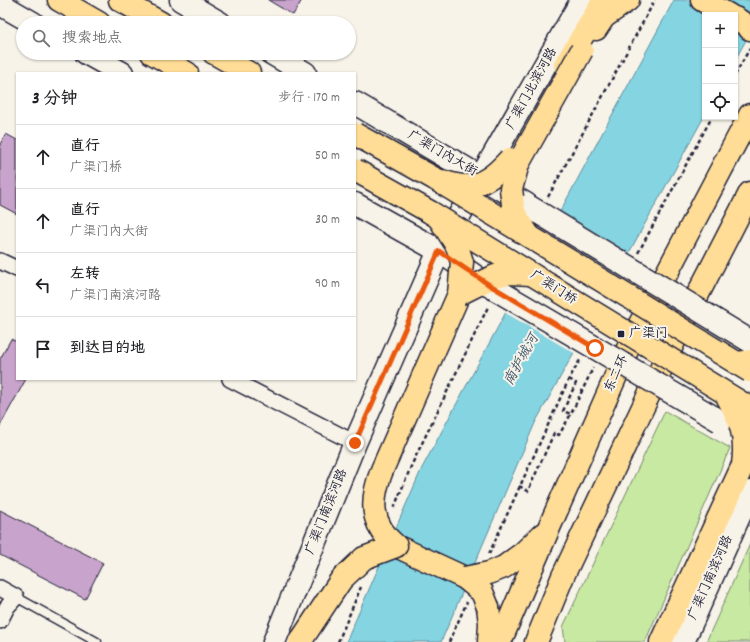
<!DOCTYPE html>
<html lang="zh">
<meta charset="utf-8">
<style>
body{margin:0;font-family:Dekko,"LXGW WenKai TC",sans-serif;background:#f6f6f6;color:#202124}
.controls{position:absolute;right:12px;top:12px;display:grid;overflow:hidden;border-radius:0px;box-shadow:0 1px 3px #0004}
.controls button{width:36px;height:36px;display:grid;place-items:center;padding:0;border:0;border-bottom:1px solid #e0e0e0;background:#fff;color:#202124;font:20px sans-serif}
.stop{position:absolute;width:12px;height:12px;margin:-9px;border:3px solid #ea580c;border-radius:50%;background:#fff}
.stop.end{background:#ea580c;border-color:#fff;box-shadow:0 1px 4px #0008}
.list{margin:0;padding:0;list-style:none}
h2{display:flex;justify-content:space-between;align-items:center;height:52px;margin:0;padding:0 16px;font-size:17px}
h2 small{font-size:13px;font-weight:400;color:#757577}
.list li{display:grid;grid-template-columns:26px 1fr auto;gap:12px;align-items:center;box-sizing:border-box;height:64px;padding:0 16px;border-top:1px solid #e0e0e0}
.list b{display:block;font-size:15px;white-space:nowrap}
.list p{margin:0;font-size:13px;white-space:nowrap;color:#757577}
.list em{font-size:13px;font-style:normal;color:#757577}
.icon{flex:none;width:22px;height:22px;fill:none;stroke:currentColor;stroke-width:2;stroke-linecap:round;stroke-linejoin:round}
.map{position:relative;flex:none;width:750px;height:642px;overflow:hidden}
.search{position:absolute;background:#fff;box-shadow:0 1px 3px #0004;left:16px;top:16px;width:340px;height:44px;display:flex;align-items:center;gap:10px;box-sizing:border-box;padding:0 14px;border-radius:22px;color:#757577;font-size:15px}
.panel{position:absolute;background:#fff;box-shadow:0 1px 3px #0004;left:16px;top:72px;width:340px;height:308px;border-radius:0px}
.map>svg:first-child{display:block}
.green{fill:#c8e9a1;stroke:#75866e}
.water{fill:#85d4e2;stroke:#5d8d9f}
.pier{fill:#f7f3e8}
.building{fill:#c8a3cb;stroke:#22223b}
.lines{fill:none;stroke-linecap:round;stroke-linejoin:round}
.lane-casing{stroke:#22223b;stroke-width:11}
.street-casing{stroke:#22223b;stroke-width:18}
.secondary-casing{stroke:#22223b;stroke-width:25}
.primary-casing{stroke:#22223b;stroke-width:25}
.highway-casing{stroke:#22223b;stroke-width:25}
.path{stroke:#22223b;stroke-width:2.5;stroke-dasharray:4 3;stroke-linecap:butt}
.lane{stroke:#f7f3e8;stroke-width:8}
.street{stroke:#f7f3e8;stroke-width:15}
.secondary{stroke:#f7f3e8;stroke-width:22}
.primary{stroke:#ffdd96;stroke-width:22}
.highway{stroke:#ffdd96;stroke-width:22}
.secondary-bridge-casing{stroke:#22223b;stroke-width:25;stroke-linecap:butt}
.primary-bridge-casing{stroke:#22223b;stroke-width:25;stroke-linecap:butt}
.highway-bridge-casing{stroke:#22223b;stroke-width:25;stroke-linecap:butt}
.secondary-bridge{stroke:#f7f3e8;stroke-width:22}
.primary-bridge{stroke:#ffdd96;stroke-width:22}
.highway-bridge{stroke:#ffdd96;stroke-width:22}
.route{stroke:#ea580c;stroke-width:5}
.poi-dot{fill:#22223b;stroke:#f7f3e8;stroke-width:1.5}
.labels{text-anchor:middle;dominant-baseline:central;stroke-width:4;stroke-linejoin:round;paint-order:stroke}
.street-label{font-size:13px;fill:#22223b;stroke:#f7f3e8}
.poi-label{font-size:13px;fill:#22223b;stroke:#f7f3e8;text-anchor:start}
.water-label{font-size:14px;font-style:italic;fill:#40576d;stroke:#f7f3e8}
</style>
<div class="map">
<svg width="750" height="642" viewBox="0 0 750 642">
<rect width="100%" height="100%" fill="#f7f3e8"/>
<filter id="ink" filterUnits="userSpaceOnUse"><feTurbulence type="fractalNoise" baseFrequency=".025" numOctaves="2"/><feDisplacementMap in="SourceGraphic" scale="8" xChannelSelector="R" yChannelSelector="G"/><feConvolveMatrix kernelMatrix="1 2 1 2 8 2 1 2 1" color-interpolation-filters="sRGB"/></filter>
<g filter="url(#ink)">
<g class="green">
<path d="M665,411L730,448L645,642H565L563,627Z"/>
<path d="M750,544V642H706Z"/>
</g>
<path class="water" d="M674,0H750V33L735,60V15H705V115L535,423L441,642H346L422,468Z"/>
<path class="pier" d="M558,210L631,254L576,354L504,312Z"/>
<g class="building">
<path d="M268,0H302L293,15Z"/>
<path d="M6,134L17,140V214L0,205V144Z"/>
<path d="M11,339L17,342V379H26L0,426V359Z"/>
<path d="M0,510L103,563L85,599L0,555Z"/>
</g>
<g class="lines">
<g class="lane-casing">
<path id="lane" d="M16,597L97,642"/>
</g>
<g class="street-casing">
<g id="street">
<path d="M0,261L17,269"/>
<path d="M230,379L355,443"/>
<path d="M0,588L16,597L7,607L0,621"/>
</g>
</g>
<g class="secondary-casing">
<g id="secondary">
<path d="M181,0L220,23"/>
<path d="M0,4L33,23"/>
<path d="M86,53L122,73"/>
<path d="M271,53L305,73"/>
<path d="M355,103L526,204"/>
<path d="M355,204L439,251L488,285"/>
<path d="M274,642L355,443L439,251L582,0"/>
<path d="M683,642L750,492"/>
</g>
</g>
<g class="primary-casing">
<g id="primary">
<path d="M59,0L99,23"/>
<path d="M120,0L161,23"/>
<path d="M152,53L187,73"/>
<path d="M214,53L249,73"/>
</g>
</g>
<g class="highway-casing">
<g id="highway">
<path d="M702,0L729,15"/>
<path d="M735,18L748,26L750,29"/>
<path d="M596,29L604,17L628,0"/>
<path d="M565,65L604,0"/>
<path d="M382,470L459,294"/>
<path d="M396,546L465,578"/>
<path d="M504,567L523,553L543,534"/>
<path d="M488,607L490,623L489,642"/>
<path d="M500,642L548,530L633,337L750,115"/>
<path d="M536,642L563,576L679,331L750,193"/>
<path d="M661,642L743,465L750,459"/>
</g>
</g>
<g class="path">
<path d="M735,75L750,48"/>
<path d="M548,197L655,0"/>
<path d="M638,253L712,117"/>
<path d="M569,379L576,383L563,411L571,414L593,368"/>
<path d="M519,486L528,491L554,433L559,435L571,414"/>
<path d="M394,508L412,464L488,307"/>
<path d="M489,554L569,379L580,360"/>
<path d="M338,642L361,587"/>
<path d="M449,642L467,602"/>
</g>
<use href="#lane" class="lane"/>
<use href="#street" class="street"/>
<use href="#secondary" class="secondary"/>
<use href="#primary" class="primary"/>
<use href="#highway" class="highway"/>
<g class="secondary-bridge-casing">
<g id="secondary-bridge">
<path d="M528,206L750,341"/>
<path d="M488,285L720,421"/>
</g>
</g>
<g class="primary-bridge-casing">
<g id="primary-bridge">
<path d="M355,134L437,180L750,371"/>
<path d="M355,170L430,212L750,408"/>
</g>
</g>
<g class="highway-bridge-casing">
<g id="highway-bridge">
<path d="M437,180C446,182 456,186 465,186C484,186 498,172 510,159"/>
<path d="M439,218L457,246L462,262L459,294"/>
<path d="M529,236L514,212L511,189L518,164L582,50"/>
<path d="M459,294L495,276L510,273L531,274"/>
<path d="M737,363L750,361"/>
<path d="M726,394C740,421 747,433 743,465"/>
<path d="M465,578L489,573L504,567"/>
<path d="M465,578L482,592L488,607"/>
<path d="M300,642L341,580L364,558L396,546C370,524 370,501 382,470"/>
</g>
</g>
<use href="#secondary-bridge" class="secondary-bridge"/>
<use href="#primary-bridge" class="primary-bridge"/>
<use href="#highway-bridge" class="highway-bridge"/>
</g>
</g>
<g class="lines" filter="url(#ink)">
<path class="route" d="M355,443L439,251L488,284L595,348"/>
</g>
<rect class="poi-dot" x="617" y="330" width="8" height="8" rx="2"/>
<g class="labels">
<g class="street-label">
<text transform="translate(532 89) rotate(-61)">广渠门北滨河路</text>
<text transform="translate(442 154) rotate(30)">广渠门内大街</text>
<text transform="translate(553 288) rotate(32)">广渠门桥</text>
<text transform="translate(617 374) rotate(-66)">东二环</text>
<text transform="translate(327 512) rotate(-68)">广渠门南滨河路</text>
<text transform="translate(711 578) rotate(-66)">广渠门南滨河路</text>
</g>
<g class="poi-label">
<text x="629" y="334">广渠门</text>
</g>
<g class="water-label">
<text transform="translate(522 360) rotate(-61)">南护城河</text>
</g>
</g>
</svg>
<div class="controls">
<button>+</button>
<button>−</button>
<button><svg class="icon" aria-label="locate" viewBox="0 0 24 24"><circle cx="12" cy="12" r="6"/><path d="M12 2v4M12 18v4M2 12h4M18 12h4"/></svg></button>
</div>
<div class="stop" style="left:595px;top:348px"></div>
<div class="stop end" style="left:355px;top:443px"></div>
<div class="search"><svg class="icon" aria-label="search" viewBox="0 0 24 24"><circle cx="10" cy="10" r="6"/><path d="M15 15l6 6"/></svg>搜索地点</div>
<section class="panel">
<h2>3 分钟<small>步行 · 170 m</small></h2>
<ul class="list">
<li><svg class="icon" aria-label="ahead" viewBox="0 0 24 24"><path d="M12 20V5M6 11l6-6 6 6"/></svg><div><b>直行</b><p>广渠门桥</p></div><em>50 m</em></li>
<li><svg class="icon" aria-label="ahead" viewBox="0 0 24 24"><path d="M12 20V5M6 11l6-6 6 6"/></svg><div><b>直行</b><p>广渠门内大街</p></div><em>30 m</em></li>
<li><svg class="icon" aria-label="left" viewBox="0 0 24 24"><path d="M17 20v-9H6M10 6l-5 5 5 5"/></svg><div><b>左转</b><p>广渠门南滨河路</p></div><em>90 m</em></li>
<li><svg class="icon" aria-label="arrive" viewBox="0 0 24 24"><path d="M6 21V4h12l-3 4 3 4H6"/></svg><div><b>到达目的地</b></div></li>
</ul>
</section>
</div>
